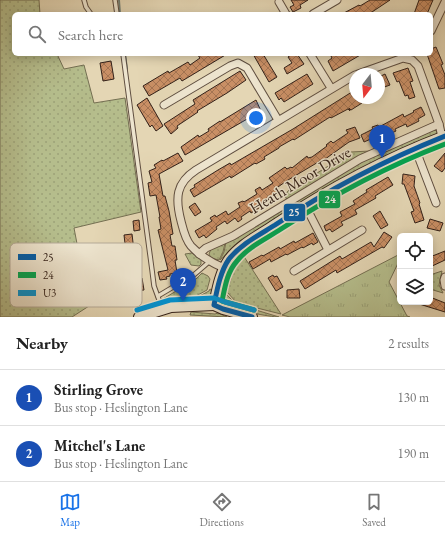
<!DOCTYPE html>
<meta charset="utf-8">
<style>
body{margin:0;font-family:"EB Garamond",serif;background:#f2f2f2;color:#222}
.controls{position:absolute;right:12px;bottom:12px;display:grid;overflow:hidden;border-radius:6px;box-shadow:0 2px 10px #0003}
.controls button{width:36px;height:36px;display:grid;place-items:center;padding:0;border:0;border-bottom:1px solid #e0e0e0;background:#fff;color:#222;font:20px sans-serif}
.compass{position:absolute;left:349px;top:68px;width:36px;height:36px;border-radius:50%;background:#fff;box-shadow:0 2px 10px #0003;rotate:196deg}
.you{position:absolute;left:256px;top:118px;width:14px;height:14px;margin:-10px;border:3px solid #fff;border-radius:50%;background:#1a73e8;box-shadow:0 0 0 6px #1a73e833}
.badge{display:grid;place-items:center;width:26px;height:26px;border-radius:50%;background:#1a73e8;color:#fff;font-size:13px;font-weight:700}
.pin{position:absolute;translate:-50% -33px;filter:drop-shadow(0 1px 2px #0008)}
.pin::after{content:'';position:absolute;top:21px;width:14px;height:12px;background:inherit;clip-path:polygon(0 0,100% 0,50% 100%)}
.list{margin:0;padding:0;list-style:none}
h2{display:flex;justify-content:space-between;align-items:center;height:52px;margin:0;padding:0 16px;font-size:17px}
h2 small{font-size:13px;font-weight:400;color:#767676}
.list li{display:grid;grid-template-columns:26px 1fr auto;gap:12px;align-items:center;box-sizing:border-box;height:56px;padding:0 16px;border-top:1px solid #e0e0e0}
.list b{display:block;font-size:15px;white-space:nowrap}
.list p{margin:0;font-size:13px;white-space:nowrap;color:#767676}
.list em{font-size:13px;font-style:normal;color:#767676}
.icon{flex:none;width:22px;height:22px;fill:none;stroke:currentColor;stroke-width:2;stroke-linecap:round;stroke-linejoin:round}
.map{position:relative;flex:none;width:445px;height:317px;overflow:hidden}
.search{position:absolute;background:#fff;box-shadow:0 2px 10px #0003;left:12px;right:12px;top:12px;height:44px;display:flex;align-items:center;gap:10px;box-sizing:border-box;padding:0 14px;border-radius:6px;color:#767676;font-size:15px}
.sheet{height:164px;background:#fff}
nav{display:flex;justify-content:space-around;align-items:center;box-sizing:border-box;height:56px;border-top:1px solid #e0e0e0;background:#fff;font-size:11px;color:#767676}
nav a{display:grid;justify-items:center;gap:2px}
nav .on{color:#1a73e8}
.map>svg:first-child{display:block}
.grass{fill:url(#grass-dots);stroke:#746f52}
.park{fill:url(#park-tufts);stroke:#746f52}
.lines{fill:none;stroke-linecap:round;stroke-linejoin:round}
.stream{stroke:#6e7c73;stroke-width:2}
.building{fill:url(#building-cross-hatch);stroke:#332119}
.lane-casing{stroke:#5f4e40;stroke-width:5.5}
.street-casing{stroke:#5f4e40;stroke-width:9}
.secondary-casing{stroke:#332119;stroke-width:12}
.lane{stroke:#ede4ce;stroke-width:3.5}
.street{stroke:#ede4ce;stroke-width:7}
.secondary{stroke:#ede4ce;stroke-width:10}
.bus-1-casing{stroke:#ede4ce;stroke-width:8}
.bus-2-casing{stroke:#ede4ce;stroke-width:8}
.bus-3-casing{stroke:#ede4ce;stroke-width:8}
.bus-1{stroke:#005daa;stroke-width:5}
.bus-2{stroke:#00a651;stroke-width:5}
.bus-3{stroke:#0093d3;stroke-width:5}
.labels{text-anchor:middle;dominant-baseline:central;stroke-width:3;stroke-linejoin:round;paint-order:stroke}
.street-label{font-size:16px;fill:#332119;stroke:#ede4ce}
.key{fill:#ede4ce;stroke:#b5aa98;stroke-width:1}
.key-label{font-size:11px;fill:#332119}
.line-badge{stroke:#ede4ce;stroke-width:1.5}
.badge-label{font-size:11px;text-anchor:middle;font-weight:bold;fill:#fff}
</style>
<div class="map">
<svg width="445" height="317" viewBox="0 0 445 317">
<defs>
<pattern id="grass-dots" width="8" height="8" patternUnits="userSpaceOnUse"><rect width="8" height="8" fill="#b5bd8c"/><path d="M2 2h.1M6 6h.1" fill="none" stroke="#9ca278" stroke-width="1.8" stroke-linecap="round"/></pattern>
<pattern id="park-tufts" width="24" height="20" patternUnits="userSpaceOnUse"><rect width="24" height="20" fill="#b5bd8c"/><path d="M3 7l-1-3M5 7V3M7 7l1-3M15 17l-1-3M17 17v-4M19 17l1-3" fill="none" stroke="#9ca278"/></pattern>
<pattern id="building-cross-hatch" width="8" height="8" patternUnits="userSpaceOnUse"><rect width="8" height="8" fill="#c98f65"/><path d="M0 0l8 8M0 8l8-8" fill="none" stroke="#a47452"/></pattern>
</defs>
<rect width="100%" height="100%" fill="#e4d6b4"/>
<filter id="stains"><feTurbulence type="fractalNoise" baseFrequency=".005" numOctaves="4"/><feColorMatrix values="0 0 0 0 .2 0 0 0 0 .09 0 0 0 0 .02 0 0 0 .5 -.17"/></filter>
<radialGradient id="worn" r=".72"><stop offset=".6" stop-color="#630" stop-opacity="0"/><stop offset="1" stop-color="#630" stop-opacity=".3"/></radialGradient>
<g class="grass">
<path d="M0,0H39L40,14H14V54H57L64,69L84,65L94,103L125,98L141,212L74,228L89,306L72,317H0Z"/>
<path d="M434,130L437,131V134L235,247L220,260L224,252L226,242L358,163Z"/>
<path d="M370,151L287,200L285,196L288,191L351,152Z"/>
<path d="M225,243L223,252L219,260L211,258L209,254L211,249Z"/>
<path d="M192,253L201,259V264L199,266L191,265L185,254Z"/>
<path d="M243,255L281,314L237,303L227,292L234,269Z"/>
<path d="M442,271L439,285L443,293L430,289V275Z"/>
<path d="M202,273L208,276L210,279L207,290L196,296L163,299L196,279Z"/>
<path d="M210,289L212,290C211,296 209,299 203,301L178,302V299L196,298L209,291Z"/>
<path d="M222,292L225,293L236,304L279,317C270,317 233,310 226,304C223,301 222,297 222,292Z"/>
<path d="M191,312L215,314L218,313L227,317L190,315Z"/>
</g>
<path class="park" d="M400,254V259L389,282L407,316L410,317H290L282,315Z"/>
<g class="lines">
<g class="stream">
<path d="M119,0L120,14"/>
<path d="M125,54L127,69"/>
</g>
</g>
<g class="building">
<path d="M291,0H308L300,5L301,8L293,12L290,7L294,5Z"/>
<path d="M370,0H390L369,14H342L359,5L360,6Z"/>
<path d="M419,0H433L427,14H414Z"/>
<path d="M436,47L443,64L441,65L445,75V88L439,89L427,54H431V49Z"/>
<path d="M197,54H227L182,81L180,78L149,96L143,86L168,71L169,73L188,62L190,65L200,58Z"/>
<path d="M253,54H263L277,77L269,82Z"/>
<path d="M292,54H297L304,64L287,74L284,68L292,63L288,57Z"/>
<path d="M334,54H362L333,71L328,61L332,58L331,56Z"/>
<path d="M111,61L114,79L103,81L100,63Z"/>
<path d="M408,68L413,81L410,82L415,97L409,99L408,95L405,96L399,81L397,82L393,73Z"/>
<path d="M240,71L246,80L227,93L197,111L198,112L177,126L178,128L171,134L164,124L195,104L193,100Z"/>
<path d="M307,74L313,84L284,102L281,98L279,100L275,93Z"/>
<path d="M385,74L390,85L379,89V77Z"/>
<path d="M355,90L354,98H359L362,103L351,110L349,108L350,111L348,109L331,118L330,117L294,140L293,139L279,147V148L264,157L265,159L256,164L255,163L231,178L230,176L194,197L190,190L195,187L194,185L218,170L230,163L231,165L293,129Z"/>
<path d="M147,98L163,126L156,131L152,125L150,127L137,105Z"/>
<path d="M256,100L261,111L185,155L181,147L198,135L199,137L209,131L208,129L220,121V122Z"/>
<path d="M421,107L425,115L418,119L419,121L407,127L406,124L395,129L396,131L383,137L382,134L364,142L361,135L373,129L372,127L378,125L379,127L403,114L404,117L414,112L413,111Z"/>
<path d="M355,127L360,138L349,142L321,162L320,161L288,180L275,189L278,194L261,204L262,206L251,213L250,211L241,217L242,219L238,222L235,218L227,224L225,221L216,227L217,229L206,238L204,235L199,238L195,231L212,221L210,218L215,215L216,217L226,211L228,215L240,207L238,203L243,201L244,202L257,194L255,190L260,187L262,190L273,183L269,178L285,167L287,169L291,167L292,168L307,156L308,158L312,157L327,146L326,145L331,141L333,143L348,133L346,130Z"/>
<path d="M178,153L183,161L159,174L163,196H165L169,211L173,234L170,235L172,246H175L177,260H175L177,273L170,274V276L166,277L167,279L160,280L158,272L168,270L158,230L161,229L159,217H160L156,195L150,196L148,183L152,182L149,171L156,168L154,165L162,160L163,161Z"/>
<path d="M445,153V168L442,172L434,166Z"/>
<path d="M403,174L415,176L414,186L420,203L419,204L424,220L415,223L411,212L414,211L404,184H402Z"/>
<path d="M388,177L393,185L375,196L376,198L355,210L357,214L341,222L343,225L332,232L330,229L326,231L324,226L342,216L340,212L355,204L353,201L367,192L366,190Z"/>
<path d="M195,203L201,212L195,216L189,207Z"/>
<path d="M380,211L388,225L381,229L373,216Z"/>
<path d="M430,219L443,223L440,231L427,228Z"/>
<path d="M139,220L140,230L134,231L133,221Z"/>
<path d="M384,232L392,237L384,248L382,247L337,273L336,270L305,289L300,281L340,256L342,259L371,242L374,247Z"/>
<path d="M313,233L318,242L313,245L312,243L303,248L302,247L287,255L286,254L271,262L270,259L253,269L249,262L262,255L263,256L279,247L280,249L294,241L295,243Z"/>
<path d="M132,234L134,251L126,252L124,235Z"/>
<path d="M445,251V260L430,267V257Z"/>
<path d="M273,275L274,277L277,276L283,287L276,291L268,278Z"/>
<path d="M142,278L144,290L136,291L134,279Z"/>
<path d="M299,289L300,298H287V290Z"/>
<path d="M430,297L445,303V312L416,303V302H430Z"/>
</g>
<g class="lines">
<g class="lane-casing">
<g id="lane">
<path d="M84,0L86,7L91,14"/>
<path d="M115,0L117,14"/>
<path d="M123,54L152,270L154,286L162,308"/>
<path d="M158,296L195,274L210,261"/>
</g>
</g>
<g class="street-casing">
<g id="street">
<path d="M279,2L286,14"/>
<path d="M313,14L337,0"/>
<path d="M431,31L445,2"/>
<path d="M310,54L331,88"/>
<path d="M358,74L403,58L412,60L418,66L439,124L442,137"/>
<path d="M164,105L230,66L238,63L247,68L278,120"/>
<path d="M415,148L436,203"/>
<path d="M305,205L328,250"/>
<path d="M199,254L206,248L233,236L360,159L439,124"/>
<path d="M224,268C212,263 200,256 191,246C185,239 183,229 181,221C175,198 176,183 196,170L355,75"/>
<path d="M294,271L362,230"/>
<path d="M445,277L444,280L445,286"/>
</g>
</g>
<g class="secondary-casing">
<g id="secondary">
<path d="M214,305C217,291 220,273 228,261C238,246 258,236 273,226C327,190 384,159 445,136"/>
<path d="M214,305L223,309L252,317"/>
<path d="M139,317L171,307L214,305"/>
</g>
</g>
<use href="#lane" class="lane"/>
<use href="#street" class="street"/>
<use href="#secondary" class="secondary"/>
<g class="bus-1-casing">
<path id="bus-1" d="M252,317L223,309L214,305C217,290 220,272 229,259C241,244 259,235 275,225C329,189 385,160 445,136"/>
</g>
<g class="bus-2-casing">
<path id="bus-2" d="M254,310L222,301C225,287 227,272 237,261C248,247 266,239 281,229C333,195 387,166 445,144"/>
</g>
<g class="bus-3-casing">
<g id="bus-3">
<path d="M217,299L225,302L254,310"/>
<path d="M137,310L170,300L214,298"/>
</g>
</g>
<use href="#bus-1" class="bus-1"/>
<use href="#bus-2" class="bus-2"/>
<use href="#bus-3" class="bus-3"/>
</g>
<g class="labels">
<g class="street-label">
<text transform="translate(300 180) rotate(-31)">Heath Moor Drive</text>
</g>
</g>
<rect x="10" y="243" width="132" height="64" rx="6" class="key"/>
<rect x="18" y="254" width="18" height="6" fill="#005daa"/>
<rect x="18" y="272" width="18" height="6" fill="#00a651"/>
<rect x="18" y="290" width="18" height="6" fill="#0093d3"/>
<g class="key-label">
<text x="43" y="261">25</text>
<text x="43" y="279">24</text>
<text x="43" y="297">U3</text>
</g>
<g class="line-badge">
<rect x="318" y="190" width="23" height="19" rx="4" fill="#00a651"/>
<rect x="283" y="203" width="23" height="19" rx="4" fill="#005daa"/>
</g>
<g class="badge-label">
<text x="330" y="203">24</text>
<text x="294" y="216">25</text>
</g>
<rect width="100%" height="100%" filter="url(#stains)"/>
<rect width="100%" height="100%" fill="url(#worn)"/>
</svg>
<div class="controls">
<button><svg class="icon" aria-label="locate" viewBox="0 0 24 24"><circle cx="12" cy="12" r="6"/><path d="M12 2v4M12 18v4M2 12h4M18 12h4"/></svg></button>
<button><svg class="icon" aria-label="layers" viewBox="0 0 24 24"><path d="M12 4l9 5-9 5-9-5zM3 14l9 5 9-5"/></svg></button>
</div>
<svg class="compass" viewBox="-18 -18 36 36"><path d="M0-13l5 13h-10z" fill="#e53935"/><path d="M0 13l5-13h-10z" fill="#767676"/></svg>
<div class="you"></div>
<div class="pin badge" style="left:382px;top:158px;background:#1a4fb4">1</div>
<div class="pin badge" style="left:183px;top:301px;background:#1a4fb4">2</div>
<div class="search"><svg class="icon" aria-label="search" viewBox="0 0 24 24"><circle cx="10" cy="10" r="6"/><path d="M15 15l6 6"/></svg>Search here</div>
</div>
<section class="sheet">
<h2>Nearby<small>2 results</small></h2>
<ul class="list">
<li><span class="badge" style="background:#1a4fb4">1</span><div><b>Stirling Grove</b><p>Bus stop · Heslington Lane</p></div><em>130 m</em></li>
<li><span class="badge" style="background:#1a4fb4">2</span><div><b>Mitchel's Lane</b><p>Bus stop · Heslington Lane</p></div><em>190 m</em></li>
</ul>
</section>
<nav>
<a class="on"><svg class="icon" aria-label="map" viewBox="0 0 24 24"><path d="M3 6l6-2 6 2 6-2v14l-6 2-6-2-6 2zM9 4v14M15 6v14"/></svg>Map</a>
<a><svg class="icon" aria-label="directions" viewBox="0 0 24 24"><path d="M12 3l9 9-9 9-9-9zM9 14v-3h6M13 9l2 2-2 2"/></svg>Directions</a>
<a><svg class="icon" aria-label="saved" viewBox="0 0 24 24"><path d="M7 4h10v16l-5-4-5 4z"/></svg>Saved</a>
</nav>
